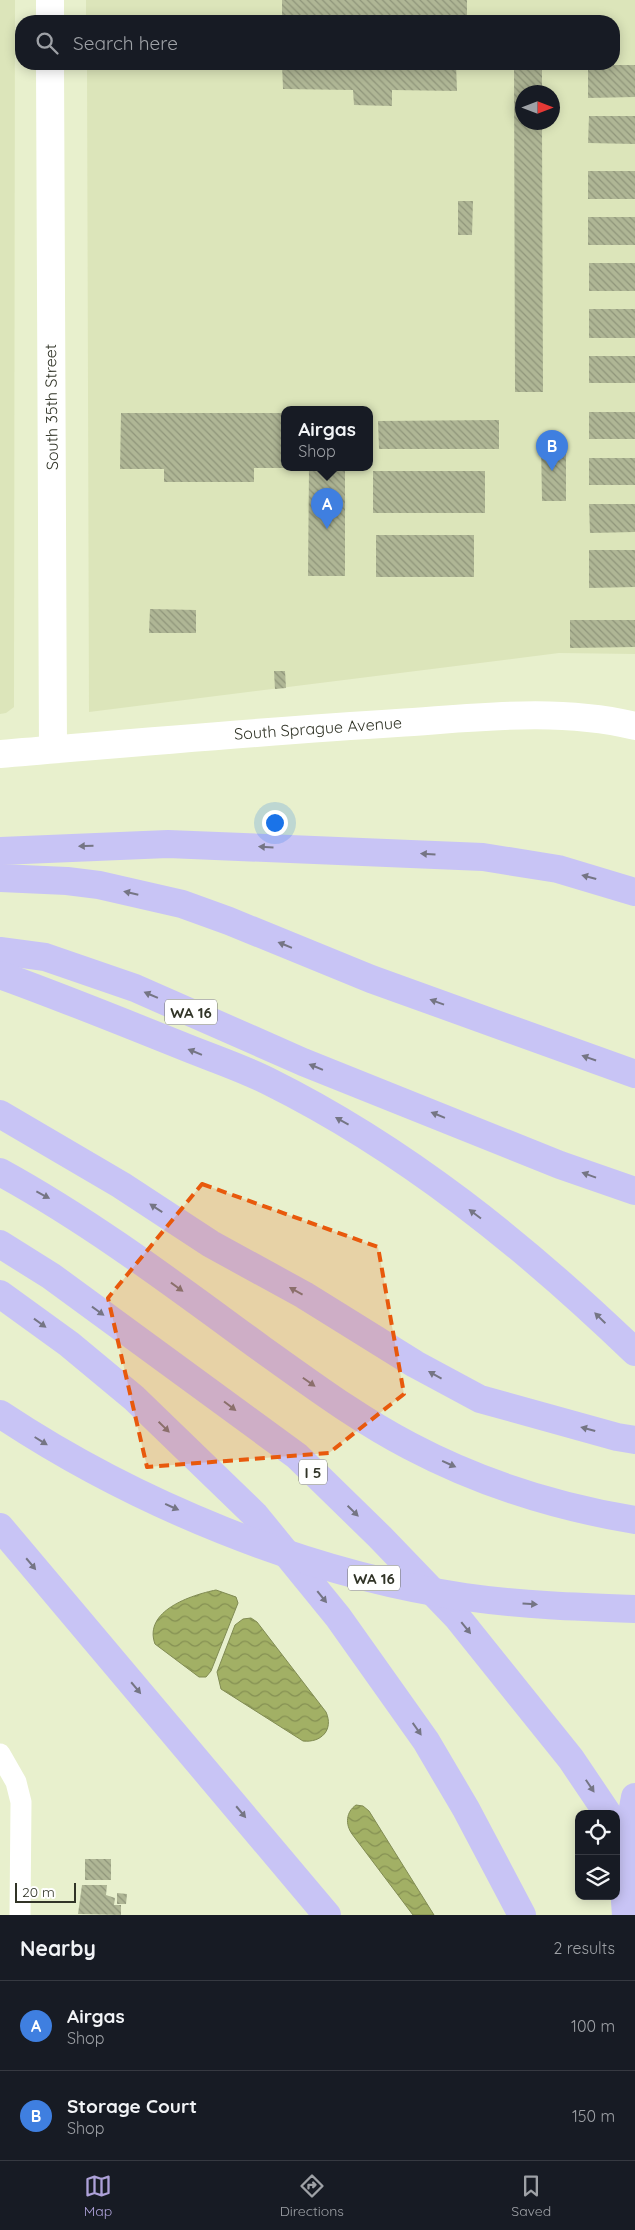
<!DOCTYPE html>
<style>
body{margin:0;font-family:Quicksand,sans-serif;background:#20242c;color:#f1f3f6}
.controls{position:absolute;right:15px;bottom:15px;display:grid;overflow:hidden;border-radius:10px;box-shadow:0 2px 12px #0003}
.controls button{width:45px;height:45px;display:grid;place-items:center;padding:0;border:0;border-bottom:1px solid #363941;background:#171b24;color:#f1f3f6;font:25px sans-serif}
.compass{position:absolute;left:515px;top:85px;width:45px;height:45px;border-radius:50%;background:#171b24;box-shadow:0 2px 12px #0003;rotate:90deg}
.scale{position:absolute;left:15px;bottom:12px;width:61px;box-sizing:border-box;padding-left:5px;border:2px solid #313427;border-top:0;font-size:14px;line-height:18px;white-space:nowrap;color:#313427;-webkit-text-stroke:4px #fff;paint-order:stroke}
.you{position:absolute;left:274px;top:822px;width:18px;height:18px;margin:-12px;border:4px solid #fff;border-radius:50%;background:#1a73e8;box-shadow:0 0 0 8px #1a73e833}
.badge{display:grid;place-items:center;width:32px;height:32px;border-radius:50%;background:#ada1d8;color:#fff;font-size:16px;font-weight:700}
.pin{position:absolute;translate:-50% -41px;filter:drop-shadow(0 1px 2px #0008)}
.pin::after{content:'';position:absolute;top:26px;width:18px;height:15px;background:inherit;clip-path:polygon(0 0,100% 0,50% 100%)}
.popup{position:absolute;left:281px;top:406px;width:92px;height:65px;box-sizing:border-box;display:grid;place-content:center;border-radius:10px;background:#171b24;filter:drop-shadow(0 1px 4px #0005);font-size:16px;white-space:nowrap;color:#9ea1a6}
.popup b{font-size:19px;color:#f1f3f6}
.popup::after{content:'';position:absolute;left:50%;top:100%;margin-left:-10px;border:10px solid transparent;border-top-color:#171b24}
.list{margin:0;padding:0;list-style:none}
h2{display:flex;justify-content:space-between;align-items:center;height:65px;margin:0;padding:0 20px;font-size:21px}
h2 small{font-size:16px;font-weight:400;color:#9ea1a6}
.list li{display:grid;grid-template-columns:32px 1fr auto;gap:15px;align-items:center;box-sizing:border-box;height:90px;padding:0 20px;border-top:1px solid #363941}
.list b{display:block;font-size:19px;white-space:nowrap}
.list p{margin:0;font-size:16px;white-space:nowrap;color:#9ea1a6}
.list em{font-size:16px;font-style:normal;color:#9ea1a6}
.icon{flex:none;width:28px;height:28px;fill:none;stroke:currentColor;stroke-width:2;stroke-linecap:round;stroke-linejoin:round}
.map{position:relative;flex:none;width:635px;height:1915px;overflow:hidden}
.search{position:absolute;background:#171b24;box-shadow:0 2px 12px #0003;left:15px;right:15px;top:15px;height:55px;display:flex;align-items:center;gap:12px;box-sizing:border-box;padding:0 18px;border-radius:20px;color:#9ea1a6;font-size:19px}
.sheet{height:245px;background:#171b24}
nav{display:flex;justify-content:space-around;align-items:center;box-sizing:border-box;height:70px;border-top:1px solid #363941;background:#171b24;font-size:14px;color:#9ea1a6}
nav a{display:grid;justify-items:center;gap:2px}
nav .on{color:#ada1d8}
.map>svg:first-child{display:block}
.built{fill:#dce5ba;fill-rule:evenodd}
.water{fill:url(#water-waves);stroke:#808b52}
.building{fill:url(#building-back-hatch)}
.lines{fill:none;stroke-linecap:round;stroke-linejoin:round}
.minor{stroke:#fff;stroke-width:21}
.tertiary{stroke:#fff;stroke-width:28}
.motorway{stroke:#c8c4f5;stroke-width:28}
.oneway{fill:#757584}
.marked{fill:#e8590c;fill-opacity:0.2;stroke:#e8590c;stroke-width:4;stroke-dasharray:10 6;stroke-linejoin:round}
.labels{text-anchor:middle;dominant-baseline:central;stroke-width:4;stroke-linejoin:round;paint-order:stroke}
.shield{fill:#fff;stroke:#6f7168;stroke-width:1}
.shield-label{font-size:15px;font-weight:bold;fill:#313427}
.street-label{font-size:16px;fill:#313427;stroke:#fff}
</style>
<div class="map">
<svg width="635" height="1915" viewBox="0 0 635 1915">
<defs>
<pattern id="water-waves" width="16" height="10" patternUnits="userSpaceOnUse" patternTransform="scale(1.25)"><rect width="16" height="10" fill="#a2b065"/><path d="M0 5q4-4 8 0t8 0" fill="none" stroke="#859053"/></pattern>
<pattern id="building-back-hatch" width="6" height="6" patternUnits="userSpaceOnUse" patternTransform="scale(1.25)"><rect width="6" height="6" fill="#afb695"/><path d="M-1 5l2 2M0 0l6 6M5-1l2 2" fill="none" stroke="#8f957a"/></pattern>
</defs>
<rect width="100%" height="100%" fill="#e8f0cd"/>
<g class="built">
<path d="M0,0H15L14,707L6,713L0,714Z"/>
<path d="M86,0H635V654L559,653L89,712L87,64H614V21H86ZM522,92H552V122H522ZM284,410H370V468H284Z"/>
</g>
<g class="water">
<path d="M216,1590L236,1597L238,1603L211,1671L206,1677H199L155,1644C143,1611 191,1595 216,1590Z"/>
<path d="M251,1618L257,1622L326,1712C334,1730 321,1743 303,1741L221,1689L217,1672L235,1625L243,1619Z"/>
<path d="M356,1805L363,1806L369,1811L434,1915H413L352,1834C345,1824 346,1812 356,1805Z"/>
</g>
<g class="building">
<rect x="282" y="0" width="185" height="21"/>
<path d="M282,64H456L457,91L392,90V106L354,105L353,90L283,89Z"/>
<path d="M514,64H542V92H522V122H542L543,392H515Z"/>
<path d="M588,65H635V97L588,98Z"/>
<path d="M589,116H635V144L588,143Z"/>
<rect x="588" y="171" width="47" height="28"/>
<path d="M458,201H473L472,235H458Z"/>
<rect x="588" y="217" width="47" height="28"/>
<rect x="589" y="263" width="46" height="28"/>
<rect x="589" y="309" width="46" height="29"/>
<rect x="589" y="356" width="46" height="27"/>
<rect x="589" y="412" width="46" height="27"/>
<path d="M121,413H284V468H254V482H164V469H120Z"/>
<path d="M499,420V449H379L378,421Z"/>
<path d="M541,442H566V501H542Z"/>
<rect x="589" y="458" width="46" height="27"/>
<path d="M309,468H345V576H308Z"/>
<rect x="373" y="471" width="112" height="42"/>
<path d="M589,504H635V532L590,533Z"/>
<rect x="376" y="535" width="98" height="42"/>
<path d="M589,550H635V587L589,588Z"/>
<path d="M150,609L196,610V633H149Z"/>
<path d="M570,620H635V647L570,648Z"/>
<path d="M274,671H285L286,688L275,689Z"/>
<rect x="85" y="1859" width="26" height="21"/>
<path d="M82,1885H107L106,1895L115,1898L114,1905H121V1915L78,1914Z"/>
<path d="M117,1893L127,1894L126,1904H117Z"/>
</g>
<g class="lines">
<path class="minor" d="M0,1754L16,1782L21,1802L20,1915"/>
<g class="tertiary">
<path d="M50,21V0"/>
<path d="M50,64L53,749"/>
<path d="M0,754C132,743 265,731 397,723C476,718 557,707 635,726"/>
</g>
<g class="motorway">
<path d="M0,851L168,844L483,857L558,869L635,892"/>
<path d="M0,878L67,881L99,885L182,904L229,921L371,979L635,1074"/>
<path d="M0,951L45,957L135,988L303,1062L560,1165L635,1191"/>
<path d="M0,975C61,997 120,1021 180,1045C209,1057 240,1067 268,1081C405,1149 525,1246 635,1352"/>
<path d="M0,1114L121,1185L211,1244L304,1295L415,1364L480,1399L617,1437L635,1440"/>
<path d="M0,1172C93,1223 177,1287 262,1349C310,1383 358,1419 410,1446C480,1483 557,1507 635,1520"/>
<path d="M0,1244L51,1276L297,1456L380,1537L457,1617L571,1759L608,1814"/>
<path d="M0,1294L69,1344L134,1398L255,1515L338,1617L426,1741L466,1809L522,1915"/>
<path d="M0,1414C134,1503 305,1574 465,1597C521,1605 578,1607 635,1609"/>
<path d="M0,1527L327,1915"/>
<path d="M626,1915C622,1875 627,1836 635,1797"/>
</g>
</g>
<defs><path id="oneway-solid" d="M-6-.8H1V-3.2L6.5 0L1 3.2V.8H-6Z" transform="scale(1.25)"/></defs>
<g class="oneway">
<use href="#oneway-solid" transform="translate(86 846) rotate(178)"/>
<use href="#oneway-solid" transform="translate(266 847) rotate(-177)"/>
<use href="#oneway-solid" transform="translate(428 854) rotate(-177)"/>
<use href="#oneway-solid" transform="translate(589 877) rotate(-165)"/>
<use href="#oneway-solid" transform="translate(131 893) rotate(-167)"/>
<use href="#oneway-solid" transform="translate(285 945) rotate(-158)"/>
<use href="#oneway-solid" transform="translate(151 995) rotate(-157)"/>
<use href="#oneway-solid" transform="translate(437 1002) rotate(-160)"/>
<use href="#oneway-solid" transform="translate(195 1052) rotate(-158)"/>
<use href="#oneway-solid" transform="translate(589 1058) rotate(-161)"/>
<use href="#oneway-solid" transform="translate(316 1067) rotate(-158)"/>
<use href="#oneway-solid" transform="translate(438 1115) rotate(-158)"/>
<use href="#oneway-solid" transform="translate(342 1121) rotate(-151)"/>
<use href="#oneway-solid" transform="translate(589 1175) rotate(-160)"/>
<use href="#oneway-solid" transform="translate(43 1195) rotate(28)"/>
<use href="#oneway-solid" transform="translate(156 1208) rotate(-147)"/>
<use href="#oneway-solid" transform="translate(475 1214) rotate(-143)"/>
<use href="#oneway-solid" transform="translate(177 1287) rotate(36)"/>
<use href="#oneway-solid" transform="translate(296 1291) rotate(-151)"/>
<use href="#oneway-solid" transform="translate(98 1311) rotate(36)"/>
<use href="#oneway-solid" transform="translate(600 1318) rotate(-136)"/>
<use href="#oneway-solid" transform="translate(40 1323) rotate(36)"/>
<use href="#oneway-solid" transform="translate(435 1375) rotate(-151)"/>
<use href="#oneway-solid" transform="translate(309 1382) rotate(35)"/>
<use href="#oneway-solid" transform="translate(230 1406) rotate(37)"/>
<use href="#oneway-solid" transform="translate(164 1427) rotate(44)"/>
<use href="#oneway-solid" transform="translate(588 1429) rotate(-165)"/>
<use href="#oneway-solid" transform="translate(41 1441) rotate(32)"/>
<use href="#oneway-solid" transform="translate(449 1464) rotate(24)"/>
<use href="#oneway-solid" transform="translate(172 1507) rotate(24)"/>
<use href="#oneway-solid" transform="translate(353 1511) rotate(44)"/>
<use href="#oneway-solid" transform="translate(31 1564) rotate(50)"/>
<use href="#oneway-solid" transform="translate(322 1597) rotate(51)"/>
<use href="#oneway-solid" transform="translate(530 1604) rotate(4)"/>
<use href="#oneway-solid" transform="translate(466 1628) rotate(51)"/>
<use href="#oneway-solid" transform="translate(136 1688) rotate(50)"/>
<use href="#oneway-solid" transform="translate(417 1729) rotate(55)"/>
<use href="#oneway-solid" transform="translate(590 1786) rotate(56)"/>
<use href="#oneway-solid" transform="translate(241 1812) rotate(50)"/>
</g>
<path class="marked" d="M202,1184L378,1247L404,1394L329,1453L147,1467L108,1298Z"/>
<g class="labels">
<g class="shield">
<rect x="165" y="999.5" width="52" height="25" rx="4"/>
<rect x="299" y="1459.5" width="28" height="25" rx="4"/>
<rect x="348" y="1565.5" width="52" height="25" rx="4"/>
</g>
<g class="shield-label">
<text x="191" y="1012">WA 16</text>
<text x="313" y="1472">I 5</text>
<text x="374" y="1578">WA 16</text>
</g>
<g class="street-label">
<text transform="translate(51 407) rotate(-91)">South 35th Street</text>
<text transform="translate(318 728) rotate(-4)">South Sprague Avenue</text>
</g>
</g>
</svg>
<div class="controls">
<button><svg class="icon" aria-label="locate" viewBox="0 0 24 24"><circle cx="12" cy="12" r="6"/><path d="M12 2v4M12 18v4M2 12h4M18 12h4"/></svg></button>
<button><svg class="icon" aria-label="layers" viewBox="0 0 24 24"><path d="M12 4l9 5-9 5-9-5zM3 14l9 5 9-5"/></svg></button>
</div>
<svg class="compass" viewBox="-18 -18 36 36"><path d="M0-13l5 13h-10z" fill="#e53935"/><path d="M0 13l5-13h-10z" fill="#9ea1a6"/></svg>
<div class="scale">20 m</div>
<div class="you"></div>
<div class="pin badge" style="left:327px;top:529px;background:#3f7fe0">A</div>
<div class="popup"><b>Airgas</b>Shop</div>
<div class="pin badge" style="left:552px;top:471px;background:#3f7fe0">B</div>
<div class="search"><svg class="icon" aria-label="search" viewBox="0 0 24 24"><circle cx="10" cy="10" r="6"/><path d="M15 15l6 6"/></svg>Search here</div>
</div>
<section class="sheet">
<h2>Nearby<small>2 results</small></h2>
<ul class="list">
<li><span class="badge" style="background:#3f7fe0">A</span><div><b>Airgas</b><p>Shop</p></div><em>100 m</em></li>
<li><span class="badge" style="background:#3f7fe0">B</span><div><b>Storage Court</b><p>Shop</p></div><em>150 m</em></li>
</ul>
</section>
<nav>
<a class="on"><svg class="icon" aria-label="map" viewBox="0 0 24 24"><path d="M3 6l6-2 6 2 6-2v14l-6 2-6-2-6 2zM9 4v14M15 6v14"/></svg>Map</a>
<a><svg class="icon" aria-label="directions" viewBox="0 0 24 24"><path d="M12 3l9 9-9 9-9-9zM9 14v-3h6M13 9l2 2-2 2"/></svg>Directions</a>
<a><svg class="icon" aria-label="saved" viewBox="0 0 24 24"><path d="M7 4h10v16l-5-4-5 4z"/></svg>Saved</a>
</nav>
